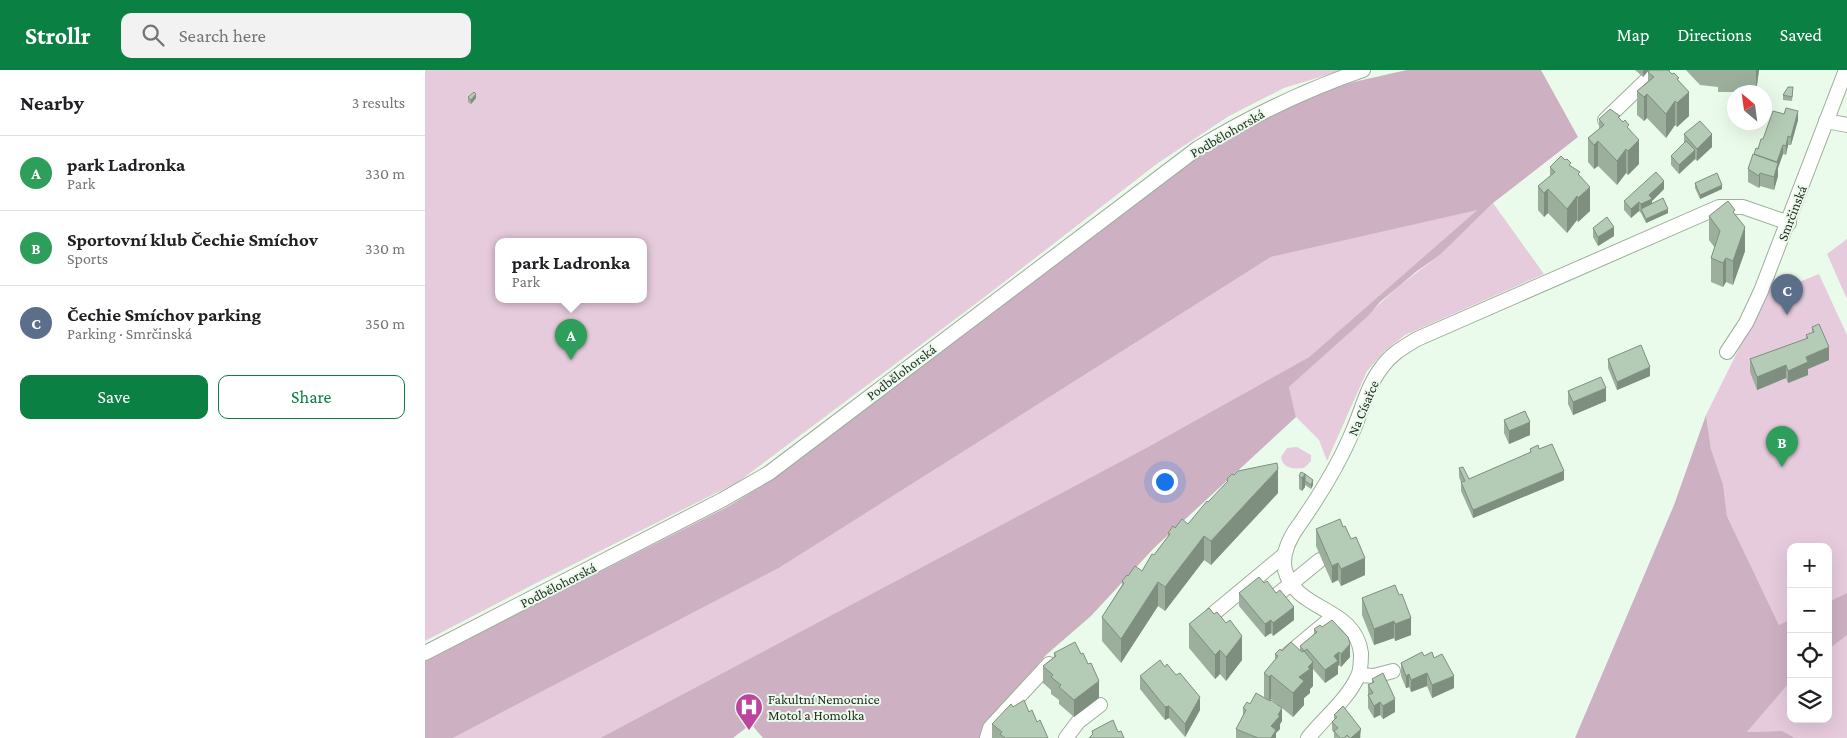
<!DOCTYPE html>
<meta charset="utf-8">
<style>
body{margin:0;font-family:"Crimson Pro",serif;background:#f2f2f2;color:#202124}
.controls{position:absolute;right:15px;bottom:15px;display:grid;overflow:hidden;border-radius:10px;box-shadow:0 5px 20px #0002}
.controls button{width:45px;height:45px;display:grid;place-items:center;padding:0;border:0;border-bottom:1px solid #e0e0e0;background:#fff;color:#202124;font:25px sans-serif}
.compass{position:absolute;left:1302px;top:15px;width:45px;height:45px;border-radius:50%;background:#fff;box-shadow:0 5px 20px #0002;rotate:331deg}
.you{position:absolute;left:739px;top:411px;width:18px;height:18px;margin:-12px;border:4px solid #fff;border-radius:50%;background:#1a73e8;box-shadow:0 0 0 8px #1a73e833}
.badge{display:grid;place-items:center;width:32px;height:32px;border-radius:50%;background:#0b8043;color:#fff;font-size:16px;font-weight:700}
.pin{position:absolute;translate:-50% -41px;filter:drop-shadow(0 1px 2px #0008)}
.pin::after{content:'';position:absolute;top:26px;width:18px;height:15px;background:inherit;clip-path:polygon(0 0,100% 0,50% 100%)}
.popup{position:absolute;left:70px;top:168px;width:152px;height:65px;box-sizing:border-box;display:grid;place-content:center;border-radius:10px;background:#fff;filter:drop-shadow(0 1px 4px #0005);font-size:16px;white-space:nowrap;color:#757577}
.popup b{font-size:19px;color:#202124}
.popup::after{content:'';position:absolute;left:50%;top:100%;margin-left:-10px;border:10px solid transparent;border-top-color:#fff}
.list{margin:0;padding:0;list-style:none}
h2{display:flex;justify-content:space-between;align-items:center;height:65px;margin:0;padding:0 20px;font-size:21px}
h2 small{font-size:16px;font-weight:400;color:#757577}
.list li{display:grid;grid-template-columns:32px 1fr auto;gap:15px;align-items:center;box-sizing:border-box;height:75px;padding:0 20px;border-top:1px solid #e0e0e0}
.list b{display:block;font-size:19px;white-space:nowrap}
.list p{margin:0;font-size:16px;white-space:nowrap;color:#757577}
.list em{font-size:16px;font-style:normal;color:#757577}
.actions{display:flex;gap:10px;padding:15px 20px}
.actions a{flex:1;padding:11px 0;border:1px solid #0b8043;border-radius:10px;text-align:center;font-size:18px;color:#0b8043}
.actions .main{background:#0b8043;color:#fff}
.icon{flex:none;width:28px;height:28px;fill:none;stroke:currentColor;stroke-width:2;stroke-linecap:round;stroke-linejoin:round}
.map{position:relative;flex:none;width:1422px;height:668px;overflow:hidden}
header{display:flex;align-items:center;gap:30px;box-sizing:border-box;height:70px;padding:0 25px;background:#0b8043;color:#fff}
header strong{font-size:24px}
nav{display:flex;gap:28px;margin-inline-start:auto;font-size:18px}
.search{width:350px;height:45px;background:#f2f2f2;display:flex;align-items:center;gap:12px;box-sizing:border-box;padding:0 18px;border-radius:10px;color:#757577;font-size:19px}
main{display:flex}
aside{flex:1;background:#fff}
.map>svg:first-child{display:block}
.green{fill:#e6cbdc;fill-rule:evenodd}
.forest{fill:#cdb1c3}
.lines{fill:none;stroke-linecap:round;stroke-linejoin:round}
.minor-casing{stroke:#9ead9e;stroke-width:16}
.minor{stroke:#fff;stroke-width:14}
.wall{fill:#9baf9c}
.shaded-wall{fill:#7e8f7f}
.building{fill:#b4ccb5;stroke:#7e8f7f}
.labels{text-anchor:middle;dominant-baseline:central;stroke-width:4;stroke-linejoin:round;paint-order:stroke}
.street-label{font-size:14px;fill:#282e28;stroke:#ebfbeb}
.poi-label{font-size:14px;fill:#282e28;stroke:#ebfbeb;text-anchor:start}
</style>
<header>
<strong>Strollr</strong>
<div class="search"><svg class="icon" aria-label="search" viewBox="0 0 24 24"><circle cx="10" cy="10" r="6"/><path d="M15 15l6 6"/></svg>Search here</div>
<nav><a>Map</a><a>Directions</a><a>Saved</a></nav>
</header>
<main>
<aside>
<h2>Nearby<small>3 results</small></h2>
<ul class="list">
<li><span class="badge" style="background:#2e9e5b">A</span><div><b>park Ladronka</b><p>Park</p></div><em>330 m</em></li>
<li><span class="badge" style="background:#2e9e5b">B</span><div><b>Sportovní klub Čechie Smíchov</b><p>Sports</p></div><em>330 m</em></li>
<li><span class="badge" style="background:#5c6f8a">C</span><div><b>Čechie Smíchov parking</b><p>Parking · Smrčinská</p></div><em>350 m</em></li>
</ul>
<div class="actions"><a class="main">Save</a><a>Share</a></div>
</aside>
<div class="map">
<svg width="1422" height="668" viewBox="0 0 1422 668">
<rect width="100%" height="100%" fill="#ebfbeb"/>
<g class="green">
<path d="M0,0H918L859,18L804,46L733,93L561,226L313,412L115,511L0,571ZM74,171H218V229H74Z"/>
<path d="M1068,133L1119,204L980,265L960,281L942,301L902,391L894,370L871,347L864,317L974,216L1015,185Z"/>
<path d="M1053,139L884,287L721,378L175,668H28L354,498L846,187Z"/>
<path d="M1422,169V229L1402,184Z"/>
<path d="M1394,204L1422,265V523L1403,532V477H1366V550L1354,555L1302,446L1298,414L1286,379L1281,345L1347,212L1369,214Z"/>
<path d="M872,377L886,385V391L879,398C869,399 858,399 856,387L862,378Z"/>
<path d="M1422,565V668H1370L1357,661L1322,662L1366,611V649H1403V580Z"/>
</g>
<g class="forest">
<path d="M982,0H1116L1153,67L1068,133L1015,185L992,201L955,232L943,246L864,317L871,347L729,478L666,546L621,585L560,655L555,668H338L326,654L308,668H175L721,378L884,287L1052,140L846,187L354,498L28,668H0V591L304,436L351,407L773,85C820,58 866,32 918,15C939,9 961,5 982,0Z"/>
<path d="M1281,345L1286,379L1298,414L1302,446L1354,555L1366,549V611L1322,662L1357,661L1370,668H1150L1249,435Z"/>
<path d="M1422,523V565L1403,580V532Z"/>
</g>
<g class="lines">
<g class="minor-casing">
<g id="minor">
<path d="M1180,50L1232,0"/>
<path d="M1401,51L1422,55"/>
<path d="M1302,282L1321,253L1336,221L1421,0"/>
<path d="M852,525L895,490"/>
<path d="M788,544L859,485"/>
<path d="M0,583L297,430L344,403L773,78C826,46 880,20 938,0"/>
<path d="M861,586L909,546"/>
<path d="M934,605L949,606L968,601"/>
<path d="M562,668L565,658L624,594"/>
<path d="M641,668L653,652L675,635"/>
<path d="M883,668C899,648 923,629 933,606C936,600 936,590 936,583C930,536 871,542 860,500C856,485 865,467 874,455C895,425 913,396 927,363C937,341 942,316 957,297C966,284 979,277 992,269L1294,137H1318L1364,153"/>
</g>
</g>
<use href="#minor" class="minor"/>
</g>
<g class="wall">
<path d="M1210,0H1224L1218,7Z"/>
<path d="M1245,0V2L1254,11L1264,46L1252,57L1250,55L1241,68L1222,48L1219,51L1212,45V21L1223,11V2Z"/>
<path d="M1261,0H1334L1331,22L1322,21L1321,22H1293V17L1275,15Z"/>
<path d="M1368,22L1367,31L1358,30V25Z"/>
<path d="M43,27L51,28L46,34L43,32Z"/>
<path d="M1174,49H1195L1204,59L1214,94L1203,105L1201,103L1192,115L1173,96L1169,99L1163,92V68L1174,59Z"/>
<path d="M1373,50L1366,75H1363L1361,85L1358,84L1353,98V106L1349,120L1335,116L1334,118L1323,112V99L1329,84L1338,69Z"/>
<path d="M1259,64L1287,77L1272,91L1270,89L1254,104L1246,95V86L1259,73Z"/>
<path d="M1146,96L1155,106L1165,141L1153,152L1152,150L1142,163L1123,143L1119,147L1113,140V116L1125,106V97Z"/>
<path d="M1270,113L1297,119L1275,129L1270,118Z"/>
<path d="M1239,119L1227,131V133L1243,143L1221,153L1216,143L1214,141L1206,148L1199,140V131Z"/>
<path d="M1310,145L1320,181L1308,215L1301,212L1298,217L1286,212V188L1290,178L1284,170V146Z"/>
<path d="M1168,158L1189,166L1173,176L1168,167Z"/>
<path d="M1387,257L1404,290L1383,299V305L1363,313L1361,308L1332,320L1325,302V289L1381,269V265L1387,263Z"/>
<path d="M1183,289L1225,306L1192,320L1183,298Z"/>
<path d="M1143,321L1181,331L1148,345L1143,334Z"/>
<path d="M1079,350L1105,365L1084,374L1079,363Z"/>
<path d="M1105,379L1139,410L1048,448L1036,421V412L1034,407V398L1044,409L1105,383Z"/>
<path d="M809,405L853,423L786,495L779,490L740,541L733,536L696,593L677,571V547L697,515V511L703,506L717,501L743,466V463L750,458L763,454L802,413V409Z"/>
<path d="M874,406L888,415L886,419L880,415V417L877,421L874,419Z"/>
<path d="M891,459L940,505L916,516L913,510L907,513L891,476Z"/>
<path d="M814,523L869,550L848,566L846,563L840,567L814,536Z"/>
<path d="M937,528L986,565L970,571L969,568L949,575L937,545Z"/>
<path d="M764,554L817,590L801,611L795,604L790,609L764,578Z"/>
<path d="M889,559L925,587L916,597L914,595L913,596V604L900,613L888,599V616L885,619V623L879,628V635L868,647L846,629L844,631L857,651L855,654V659L851,663V668H811V659L818,646V638L825,634L841,629L839,627V603L850,590V584L857,581L875,580V576L889,564Z"/>
<path d="M629,583L674,628L649,647L634,634V630L626,624V620L618,613V596L629,587Z"/>
<path d="M999,586L1009,588L1029,618L1007,628L1002,616L986,622L984,617L981,618L976,606V593Z"/>
<path d="M715,606L775,640L760,667L744,648L740,650L715,619Z"/>
<path d="M947,609L970,642L958,649L955,645L949,648L943,638V615L947,613Z"/>
<path d="M588,637L604,642L612,652L623,668H567V654Z"/>
<path d="M909,645L936,667L909,668V663L907,660V652L909,650Z"/>
</g>
<g class="shaded-wall">
<path d="M1218,0H1224L1218,7Z"/>
<path d="M1331,0H1334L1331,22Z"/>
<path d="M1264,22V46L1252,57V33Z"/>
<path d="M51,24V28L46,34V30Z"/>
<path d="M1222,24V48L1219,51V27Z"/>
<path d="M1250,31V55L1241,68V44Z"/>
<path d="M1373,41V50L1366,75V67Z"/>
<path d="M1287,64V77L1272,91V79Z"/>
<path d="M1363,66V75L1361,85V76Z"/>
<path d="M1214,70V94L1203,105V81Z"/>
<path d="M1173,71V96L1169,99V75Z"/>
<path d="M1358,75V84L1353,98V106L1349,120V107L1351,94Z"/>
<path d="M1201,79V103L1192,115V91Z"/>
<path d="M1270,80V89L1254,104V95Z"/>
<path d="M1335,103V116L1334,118V106Z"/>
<path d="M1239,111V119L1227,131V137L1216,139V134L1224,125Z"/>
<path d="M1297,115V119L1275,129V125Z"/>
<path d="M1165,117V141L1153,152V128Z"/>
<path d="M1123,119V143L1119,147V123Z"/>
<path d="M1152,126V150L1142,163V139Z"/>
<path d="M1214,132V141L1206,148V139Z"/>
<path d="M1243,139V143L1221,153V149Z"/>
<path d="M1189,157V166L1173,176V167Z"/>
<path d="M1320,157V181L1308,215V191Z"/>
<path d="M1301,188V212L1298,217V193Z"/>
<path d="M1404,277V290L1383,299V305L1363,313V301L1381,287Z"/>
<path d="M1361,295V308L1332,320V307Z"/>
<path d="M1225,297V306L1192,320V312Z"/>
<path d="M1181,318V331L1148,345V332Z"/>
<path d="M1105,352V365L1084,374V361Z"/>
<path d="M853,399V423L786,495V471Z"/>
<path d="M1139,401V410L1048,448V440Z"/>
<path d="M880,404V417L877,421V408Z"/>
<path d="M888,410V415L886,419V415Z"/>
<path d="M779,466V490L740,541V517Z"/>
<path d="M940,488V505L916,516V499Z"/>
<path d="M913,493V510L907,513V496Z"/>
<path d="M733,512V536L696,593V569Z"/>
<path d="M869,537V550L848,566V553Z"/>
<path d="M986,548V565L970,571V554Z"/>
<path d="M846,550V563L840,567V554Z"/>
<path d="M969,551V568L949,575V559Z"/>
<path d="M817,566V590L801,611V587Z"/>
<path d="M925,574V587L916,597V584Z"/>
<path d="M795,580V604L790,609V585Z"/>
<path d="M914,582V595L913,596V604L900,613V600L909,586Z"/>
<path d="M888,592V616L885,619V623L879,628V635L868,647V623L874,607Z"/>
<path d="M1002,603V616L986,622V610Z"/>
<path d="M984,604V617L981,618V606Z"/>
<path d="M846,605V629L844,631V607Z"/>
<path d="M1029,606V618L1007,628V615Z"/>
<path d="M674,611V628L649,647V630Z"/>
<path d="M775,627V640L760,667V654Z"/>
<path d="M970,629V642L958,649V636Z"/>
<path d="M955,632V645L949,648V636Z"/>
<path d="M744,636V648L740,650V637Z"/>
<path d="M857,638V651L855,654V659L851,663V668H846V656Z"/>
<path d="M936,659L935,668H926Z"/>
</g>
<g class="building">
<path d="M1225,0H1243L1247,4L1249,3L1254,8L1252,9L1264,22L1252,33L1250,31L1241,44L1222,24L1219,27L1212,21L1229,7L1223,2Z"/>
<path d="M1363,17H1368L1367,27L1358,25Z"/>
<path d="M49,22L51,24L46,30L43,27Z"/>
<path d="M1361,38L1373,41L1366,67L1363,66L1361,76L1358,75L1352,92L1329,84L1331,78L1333,79L1336,69H1338L1348,41L1359,44Z"/>
<path d="M1185,39L1195,46L1193,47L1198,52L1200,50L1204,55L1202,57L1214,70L1203,81L1201,79L1192,91L1173,71L1169,75L1163,68L1179,55L1174,49Z"/>
<path d="M1275,51L1287,64L1272,79L1259,64Z"/>
<path d="M1261,71L1270,80L1254,95L1246,86Z"/>
<path d="M1328,84L1353,93L1349,107L1335,103L1334,106L1323,99Z"/>
<path d="M1136,86L1140,90L1142,89L1146,93L1144,95L1155,102L1153,104L1165,117L1153,128L1152,126L1142,139L1123,119L1119,123L1113,116L1130,102L1125,97Z"/>
<path d="M1231,102L1239,111L1224,125L1227,129L1216,134L1214,132L1206,139L1199,131Z"/>
<path d="M1292,103L1297,115L1275,125L1270,113Z"/>
<path d="M1238,128L1243,139L1221,149L1216,139Z"/>
<path d="M1303,131L1310,140L1308,142L1320,157L1308,191L1301,188L1298,193L1286,188L1295,161L1284,146Z"/>
<path d="M1182,147L1189,157L1173,167L1168,158Z"/>
<path d="M1394,254L1404,277L1381,287L1383,292L1363,301L1361,295L1332,307L1325,289L1383,268L1381,265L1389,262L1387,257Z"/>
<path d="M1216,275L1225,297L1192,312L1183,289Z"/>
<path d="M1176,307L1181,318L1148,332L1143,321Z"/>
<path d="M1100,341L1105,352L1084,361L1079,350Z"/>
<path d="M1127,374L1139,401L1048,440L1036,412L1040,411L1034,398L1038,397L1044,409L1106,382L1105,379L1113,375L1114,379Z"/>
<path d="M852,393L853,399L786,471L779,466L740,517L733,512L696,569L677,547L699,513L697,511L702,505L703,506L710,496L717,501L727,484L729,485L745,464L743,463L748,456L750,458L757,449L763,454L782,431L783,432L803,411L802,409L807,404L809,405L813,401Z"/>
<path d="M876,402L880,404L877,408L874,406Z"/>
<path d="M880,404L888,410L886,415L880,411Z"/>
<path d="M915,449L918,457L920,456L926,469L931,467L940,488L916,499L913,493L907,496L891,459Z"/>
<path d="M834,507L839,513L842,511L851,523L855,520L869,537L848,553L846,550L840,554L814,523Z"/>
<path d="M970,515L974,525L977,524L986,548L970,554L969,551L949,559L937,528Z"/>
<path d="M784,538L789,544L792,542L801,553L805,550L817,566L801,587L795,580L790,585L764,554Z"/>
<path d="M907,550L923,567L925,574L916,584L914,582L909,586L913,591L900,600L882,579L879,581L875,576L892,562L889,559L895,555L897,557Z"/>
<path d="M650,572L656,584L658,583L663,594L666,593L674,611L649,630L634,617L636,615L626,607L628,605L618,596L631,586L629,583Z"/>
<path d="M866,572L877,582L879,581L888,592L883,597L885,599L874,607L879,611L868,623L846,605L844,607L839,603L853,586L850,584L855,579L857,581Z"/>
<path d="M997,582L999,586L1007,582L1009,588L1017,584L1029,606L1007,615L1002,603L986,610L984,604L981,606L976,593Z"/>
<path d="M735,590L740,597L742,594L751,605L755,603L775,627L760,654L744,636L740,637L715,606Z"/>
<path d="M958,603L970,629L958,636L955,632L949,636L943,625L948,623L943,615L949,612L947,609Z"/>
<path d="M831,623L845,631L846,630L857,638L853,645L855,646L846,656L851,660L846,668H833L811,659L821,640L818,638L822,632L825,634Z"/>
<path d="M599,630L604,642L607,640L612,652L615,650L623,668H580L575,664L577,662L567,654L586,634L588,637Z"/>
<path d="M918,636L936,659L926,668H925L922,665L919,668H915L909,661L913,658L907,652L912,647L909,645Z"/>
<path d="M688,650L693,662L696,661L699,668H664L668,664L667,661Z"/>
</g>
<defs>
<g id="hospital-pin" transform="scale(1.4375)"><path d="M0 17L-7.5 6A9.5 9.5 0 1 1 7.5 6Z" fill="#bc469e" stroke="#ebfbeb"/><path d="M-5-5h3v3.5h4V-5h3V5h-3V1.5h-4V5h-3Z" fill="#fff"/></g>
</defs>
<g fill-rule="evenodd">
<use href="#hospital-pin" x="324" y="637"/>
</g>
<g class="labels">
<g class="street-label">
<text transform="translate(802 63) rotate(-30)">Podbělohorská</text>
<text transform="translate(1367 143) rotate(-69)">Smrčinská</text>
<text transform="translate(476 302) rotate(-37)">Podbělohorská</text>
<text transform="translate(938 338) rotate(-67)">Na Císařce</text>
<text transform="translate(133 515) rotate(-27)">Podbělohorská</text>
</g>
<g class="poi-label">
<text x="343" y="629">Fakultní Nemocnice<tspan x="343" dy="16">Motol a Homolka</tspan></text>
</g>
</g>
</svg>
<div class="controls">
<button>+</button>
<button>−</button>
<button><svg class="icon" aria-label="locate" viewBox="0 0 24 24"><circle cx="12" cy="12" r="6"/><path d="M12 2v4M12 18v4M2 12h4M18 12h4"/></svg></button>
<button><svg class="icon" aria-label="layers" viewBox="0 0 24 24"><path d="M12 4l9 5-9 5-9-5zM3 14l9 5 9-5"/></svg></button>
</div>
<svg class="compass" viewBox="-18 -18 36 36"><path d="M0-13l5 13h-10z" fill="#e53935"/><path d="M0 13l5-13h-10z" fill="#757577"/></svg>
<div class="you"></div>
<div class="pin badge" style="left:146px;top:290px;background:#2e9e5b">A</div>
<div class="popup"><b>park Ladronka</b>Park</div>
<div class="pin badge" style="left:1357px;top:397px;background:#2e9e5b">B</div>
<div class="pin badge" style="left:1362px;top:245px;background:#5c6f8a">C</div>
</div>
</main>
